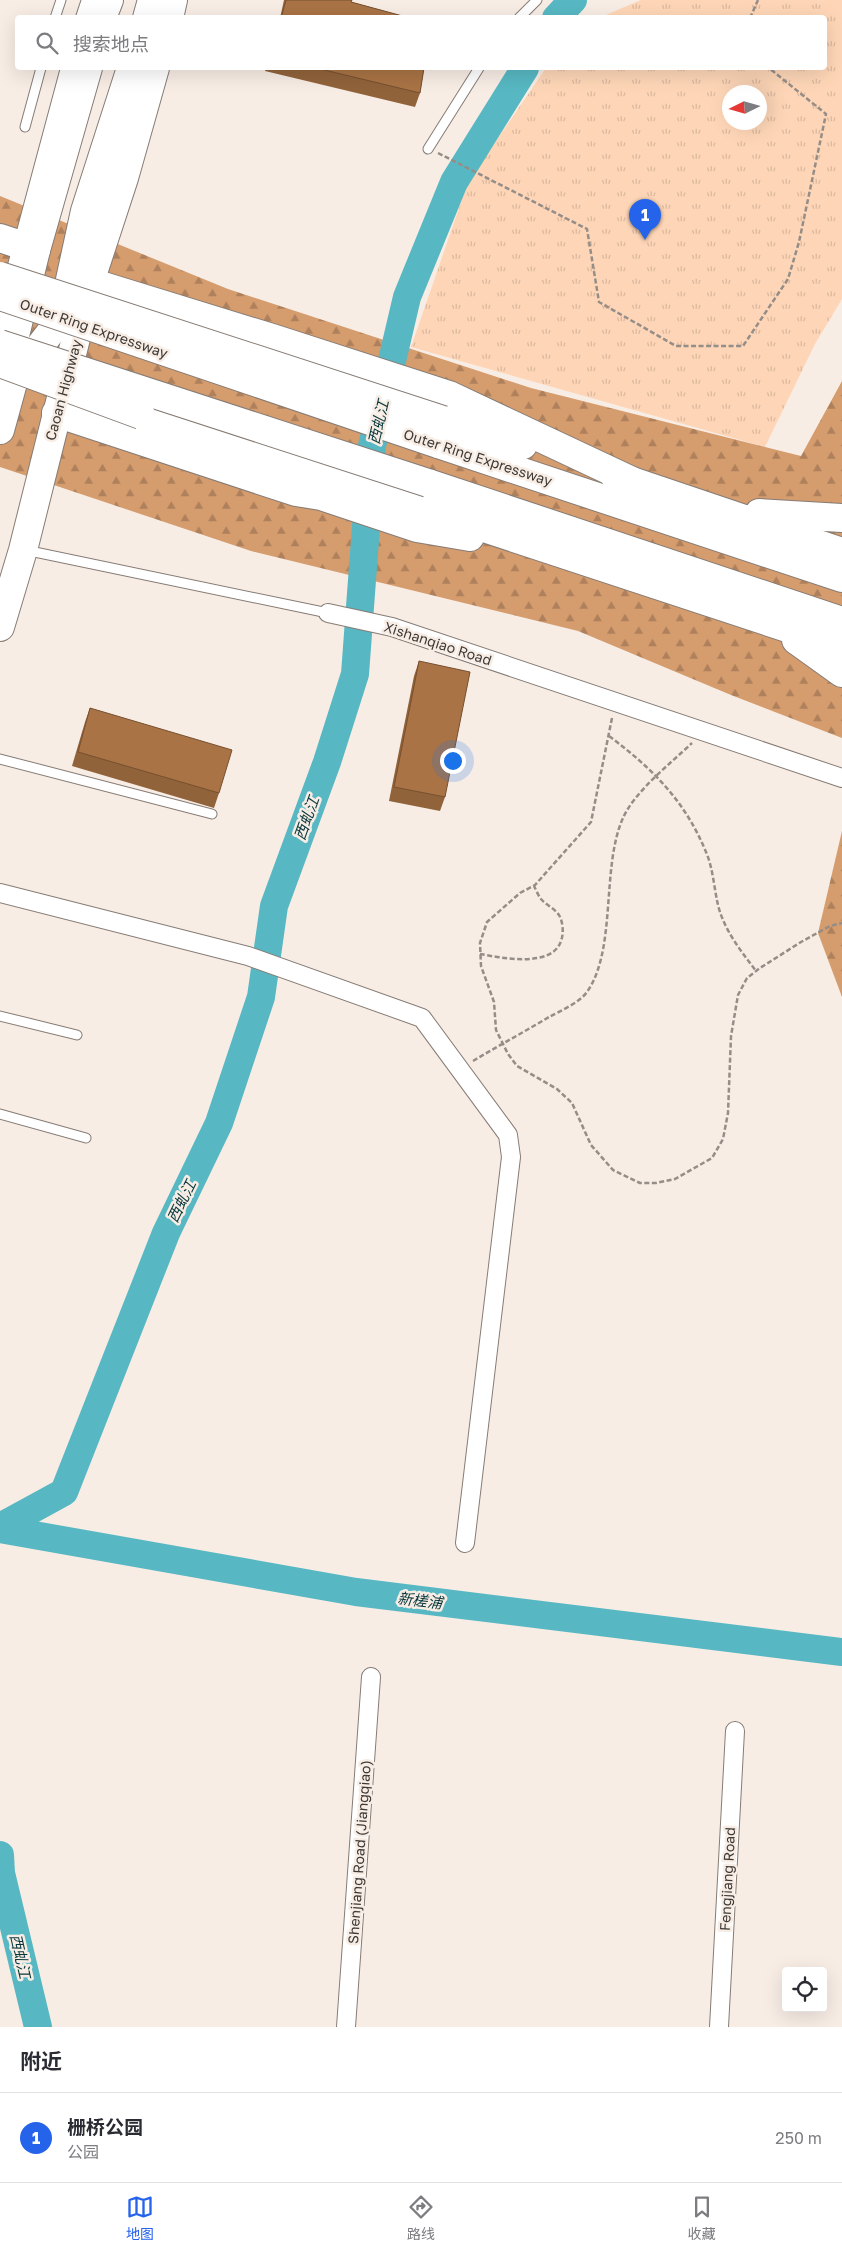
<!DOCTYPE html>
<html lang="zh">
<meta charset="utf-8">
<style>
body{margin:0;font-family:"Golos Text","Noto Sans SC",sans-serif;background:#f2f2f3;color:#2b2b33}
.controls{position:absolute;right:15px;bottom:15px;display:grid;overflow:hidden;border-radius:5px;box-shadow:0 5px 20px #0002}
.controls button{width:45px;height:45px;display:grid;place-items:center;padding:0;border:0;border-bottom:1px solid #e1e1e2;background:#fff;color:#2b2b33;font:25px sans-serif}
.compass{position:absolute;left:722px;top:85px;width:45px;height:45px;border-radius:50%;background:#fff;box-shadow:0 5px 20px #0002;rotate:265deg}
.you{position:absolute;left:452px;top:760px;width:18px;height:18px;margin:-12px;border:4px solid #fff;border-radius:50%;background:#1a73e8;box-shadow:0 0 0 8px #1a73e833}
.badge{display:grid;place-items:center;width:32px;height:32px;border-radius:50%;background:#2563eb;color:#fff;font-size:16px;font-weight:700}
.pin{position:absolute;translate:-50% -41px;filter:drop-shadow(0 1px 2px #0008)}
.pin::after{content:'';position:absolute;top:26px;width:18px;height:15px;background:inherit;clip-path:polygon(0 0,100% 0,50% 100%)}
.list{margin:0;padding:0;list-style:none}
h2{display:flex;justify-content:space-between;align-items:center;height:65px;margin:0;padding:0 20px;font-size:21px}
h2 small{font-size:16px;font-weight:400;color:#7c7c81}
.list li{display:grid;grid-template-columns:32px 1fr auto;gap:15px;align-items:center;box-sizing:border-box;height:90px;padding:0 20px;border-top:1px solid #e1e1e2}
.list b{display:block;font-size:19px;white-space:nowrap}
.list p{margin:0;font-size:16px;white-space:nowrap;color:#7c7c81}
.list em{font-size:16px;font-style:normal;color:#7c7c81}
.icon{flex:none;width:28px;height:28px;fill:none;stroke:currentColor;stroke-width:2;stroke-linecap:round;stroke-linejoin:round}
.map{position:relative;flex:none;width:842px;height:2027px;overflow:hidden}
.search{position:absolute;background:#fff;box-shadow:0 5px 20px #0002;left:15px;right:15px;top:15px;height:55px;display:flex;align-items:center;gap:12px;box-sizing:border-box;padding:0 18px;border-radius:5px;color:#7c7c81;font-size:19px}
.sheet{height:155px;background:#fff}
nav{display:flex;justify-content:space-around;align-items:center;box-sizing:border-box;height:70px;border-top:1px solid #e1e1e2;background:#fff;font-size:14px;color:#7c7c81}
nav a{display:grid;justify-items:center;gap:2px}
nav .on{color:#2563eb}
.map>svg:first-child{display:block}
.grass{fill:url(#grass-tufts);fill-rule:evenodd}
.forest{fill:url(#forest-firs)}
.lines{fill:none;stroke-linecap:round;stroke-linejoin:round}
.river{stroke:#57b8c3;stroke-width:28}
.service-casing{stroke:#867c75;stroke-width:11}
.minor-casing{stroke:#867c75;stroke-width:20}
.trunk-casing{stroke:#867c75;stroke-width:30}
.motorway-casing{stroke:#867c75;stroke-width:30}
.path{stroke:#958d88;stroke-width:2.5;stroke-dasharray:5 2.5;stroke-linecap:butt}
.service{stroke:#fff;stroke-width:9}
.minor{stroke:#fff;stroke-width:18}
.trunk{stroke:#fff;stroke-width:28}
.motorway{stroke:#fff;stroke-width:28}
.motorway-bridge-casing{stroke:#867c75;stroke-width:30;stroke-linecap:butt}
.motorway-bridge{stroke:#fff;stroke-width:28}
.wall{fill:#91633b}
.building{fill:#a97345;stroke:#765030}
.labels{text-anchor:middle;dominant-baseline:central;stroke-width:5;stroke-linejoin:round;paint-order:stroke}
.street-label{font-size:14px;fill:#3d3936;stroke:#f8ede5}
.water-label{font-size:15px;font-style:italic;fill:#05363b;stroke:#f8ede5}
</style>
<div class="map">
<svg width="842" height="2027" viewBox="0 0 842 2027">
<defs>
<pattern id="grass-tufts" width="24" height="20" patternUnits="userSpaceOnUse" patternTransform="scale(1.25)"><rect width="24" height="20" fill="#fed6b7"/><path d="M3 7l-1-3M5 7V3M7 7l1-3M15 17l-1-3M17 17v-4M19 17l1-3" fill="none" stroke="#dbb89e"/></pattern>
<pattern id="forest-firs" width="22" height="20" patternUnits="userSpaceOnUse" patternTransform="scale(1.25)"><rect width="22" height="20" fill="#d59c6e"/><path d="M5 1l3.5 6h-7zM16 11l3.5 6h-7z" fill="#ae805b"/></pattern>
</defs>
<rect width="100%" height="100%" fill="#f8ede5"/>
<path class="grass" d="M641,0H842V299L815,344L765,447L411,347L468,182L546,68H824V18L601,17ZM730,92H760V122H730Z"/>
<g class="forest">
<path d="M0,196L228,289L531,388L801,456L842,381V738L731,695L578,631L251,551L0,467Z"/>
<path d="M842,831V997L818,933Z"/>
</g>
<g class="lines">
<g class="river">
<path d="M556,18L573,0"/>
<path d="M0,1527L64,1492L166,1233L219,1123L261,997L274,906L327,762L355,674L372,446L407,297L454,182L525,68"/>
<path d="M0,1529L356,1592L842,1652"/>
<path d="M0,1855L1,1873L38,2027"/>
</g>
<g class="service-casing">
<g id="service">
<path d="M55,18L61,0"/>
<path d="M519,18L537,0"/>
<path d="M25,127L41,68"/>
<path d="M428,149L479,68"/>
<path d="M25,550L328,613"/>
<path d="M0,759L212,814"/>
<path d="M0,1016L77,1035"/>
<path d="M0,1114L86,1138"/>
</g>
</g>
<g class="minor-casing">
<g id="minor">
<path d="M85,18L91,0"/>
<path d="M0,329L70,68"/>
<path d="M328,613L392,627L842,778"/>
<path d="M0,893L248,956L422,1018L508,1135L511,1157L465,1543"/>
<path d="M346,2027L371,1677"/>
<path d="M719,2027L735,1731"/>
</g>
</g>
<g class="trunk-casing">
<g id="trunk">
<path d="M102,18L109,0"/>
<path d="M147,18L152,0"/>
<path d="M169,18L173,0"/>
<path d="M61,321L85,211L131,68"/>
<path d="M20,372L70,307"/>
<path d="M0,397L36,250L88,68"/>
<path d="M0,430L14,379"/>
<path d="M0,627L23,550L90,282L124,178L155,68"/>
</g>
</g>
<g class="motorway-casing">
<g id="motorway">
<path d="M0,238L36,250"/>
<path d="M90,282L272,338L449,395L632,481"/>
<path d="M56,413L296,492L321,496L417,528L470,537"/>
<path d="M141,415L842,646"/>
<path d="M443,420L523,445"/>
<path d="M438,444L842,578"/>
<path d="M614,475L842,552"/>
<path d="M428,483L842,621"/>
<path d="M759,513L842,518"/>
<path d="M796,640L842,673"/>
</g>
</g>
<g class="path">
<path d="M750,18L758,0"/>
<path d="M438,153L587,229L599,302L676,346H743L788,279L799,242L826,114L769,68"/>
<path d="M612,718L591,822L535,885L520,893L487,922L480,943L481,966L494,1002L496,1030L508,1054L517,1066L557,1089L572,1103L591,1145L613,1170L640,1183H656L675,1179L712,1158L723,1139L728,1113L731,1036L738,995L747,978L760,968L801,942L830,926L842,923"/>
<path d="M609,736C653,769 685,801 706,852C713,868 714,888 718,905C724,930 741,951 756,971"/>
<path d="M480,954C502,958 552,968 561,941C564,933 563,922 559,915C554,908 546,905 541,899C538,895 536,890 534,886"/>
<path d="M473,1061C498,1046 524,1032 549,1017C560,1011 579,1003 587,992C617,949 601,867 623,818C635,791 670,764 692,743"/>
</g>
<use href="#service" class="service"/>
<use href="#minor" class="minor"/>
<use href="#trunk" class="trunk"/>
<use href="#motorway" class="motorway"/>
<g class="motorway-bridge-casing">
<g id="motorway-bridge">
<path d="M0,276L443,420"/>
<path d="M0,296L438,444"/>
<path d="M0,344L428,483"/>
<path d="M0,363L141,415"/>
</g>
</g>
<use href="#motorway-bridge" class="motorway-bridge"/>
</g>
<g class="wall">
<path d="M284,0H352L351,2L410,18H280Z"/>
<path d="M266,68H424L420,93L415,107L265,71Z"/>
<path d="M419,661L445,797L440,811L389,801L414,676Z"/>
<path d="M90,708L219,793L214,808L72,766L85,722Z"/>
</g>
<g class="building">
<path d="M286,0H352L351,2L410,18H281Z"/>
<path d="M316,68H424L420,93Z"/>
<path d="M419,661L470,672L445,797L394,787Z"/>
<path d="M90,708L232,750L219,793L78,752Z"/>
</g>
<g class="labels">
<g class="street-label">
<text transform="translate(94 328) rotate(19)">Outer Ring Expressway</text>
<text transform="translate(63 390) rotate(-75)">Caoan Highway</text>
<text transform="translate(478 457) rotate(18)">Outer Ring Expressway</text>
<text transform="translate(438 643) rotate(18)">Xishanqiao Road</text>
<text transform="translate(359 1852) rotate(-86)">Shenjiang Road (Jiangqiao)</text>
<text transform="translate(727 1879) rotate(-87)">Fengjiang Road</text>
</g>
<g class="water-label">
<text transform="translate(378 422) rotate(-77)">西虬江</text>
<text transform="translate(306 818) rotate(-70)">西虬江</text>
<text transform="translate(181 1201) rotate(-64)">西虬江</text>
<text transform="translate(420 1600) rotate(7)">新槎浦</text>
<text transform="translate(21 1956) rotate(77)">西虬江</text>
</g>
</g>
</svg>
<div class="controls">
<button><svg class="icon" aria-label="locate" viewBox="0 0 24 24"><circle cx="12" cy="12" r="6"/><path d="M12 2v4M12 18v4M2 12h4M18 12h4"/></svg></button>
</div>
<svg class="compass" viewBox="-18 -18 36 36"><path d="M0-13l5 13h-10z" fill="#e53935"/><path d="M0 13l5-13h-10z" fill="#7c7c81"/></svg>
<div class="you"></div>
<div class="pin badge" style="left:645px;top:240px">1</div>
<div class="search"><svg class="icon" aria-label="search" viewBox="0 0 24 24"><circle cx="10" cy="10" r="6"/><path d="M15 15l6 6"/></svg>搜索地点</div>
</div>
<section class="sheet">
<h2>附近<small></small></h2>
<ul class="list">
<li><span class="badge">1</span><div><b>栅桥公园</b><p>公园</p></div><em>250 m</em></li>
</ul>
</section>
<nav>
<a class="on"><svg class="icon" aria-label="map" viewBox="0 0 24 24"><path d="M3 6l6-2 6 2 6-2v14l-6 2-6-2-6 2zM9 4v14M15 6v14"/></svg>地图</a>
<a><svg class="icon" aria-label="directions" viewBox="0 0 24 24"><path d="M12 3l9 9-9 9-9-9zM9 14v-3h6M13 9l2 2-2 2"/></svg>路线</a>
<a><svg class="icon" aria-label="saved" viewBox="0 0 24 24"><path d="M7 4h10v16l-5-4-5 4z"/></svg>收藏</a>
</nav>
